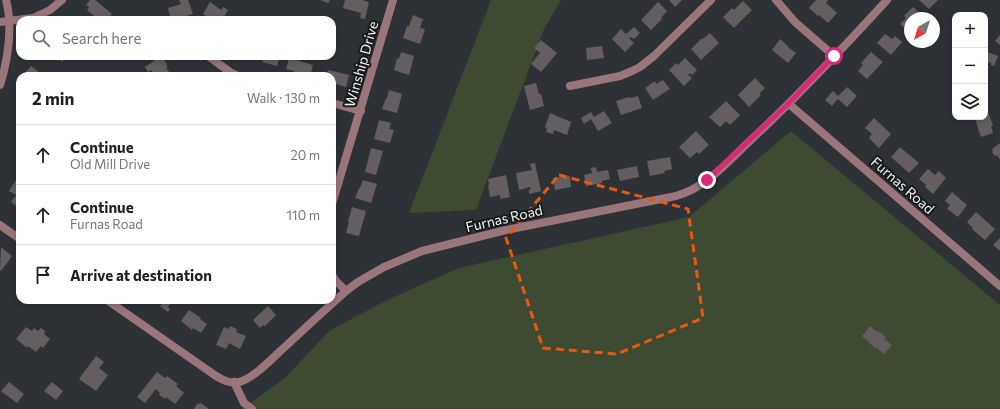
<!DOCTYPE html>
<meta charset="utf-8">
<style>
body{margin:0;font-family:Commissioner,sans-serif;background:#f2f2f2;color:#202124}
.controls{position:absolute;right:12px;top:12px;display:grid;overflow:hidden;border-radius:8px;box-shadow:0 2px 6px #0003}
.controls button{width:36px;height:36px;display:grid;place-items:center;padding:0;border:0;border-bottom:1px solid #e0e0e0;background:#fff;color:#202124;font:20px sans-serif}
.compass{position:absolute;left:904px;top:12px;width:36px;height:36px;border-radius:50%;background:#fff;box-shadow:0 2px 6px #0003;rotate:219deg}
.stop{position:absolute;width:12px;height:12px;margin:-9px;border:3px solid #db2777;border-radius:50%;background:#fff}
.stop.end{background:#db2777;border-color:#fff;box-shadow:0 1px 4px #0008}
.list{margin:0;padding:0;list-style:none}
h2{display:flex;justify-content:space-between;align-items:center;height:52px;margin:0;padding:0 16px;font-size:17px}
h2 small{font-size:13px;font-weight:400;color:#757577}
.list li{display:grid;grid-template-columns:26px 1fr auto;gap:12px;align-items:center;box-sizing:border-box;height:60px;padding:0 16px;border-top:1px solid #e0e0e0}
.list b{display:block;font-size:15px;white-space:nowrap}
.list p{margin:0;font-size:13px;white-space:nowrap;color:#757577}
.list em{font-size:13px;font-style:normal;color:#757577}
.icon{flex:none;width:22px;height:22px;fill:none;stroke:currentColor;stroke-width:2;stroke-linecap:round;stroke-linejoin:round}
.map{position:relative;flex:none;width:1000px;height:409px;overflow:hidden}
.search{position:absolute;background:#fff;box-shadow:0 2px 6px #0003;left:16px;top:16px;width:320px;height:44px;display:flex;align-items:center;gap:10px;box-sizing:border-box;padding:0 14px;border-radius:12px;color:#757577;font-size:15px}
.panel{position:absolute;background:#fff;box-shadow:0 2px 6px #0003;left:16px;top:72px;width:320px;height:232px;border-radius:12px}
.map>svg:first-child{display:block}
.green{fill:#3e4a31}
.building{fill:#645e60}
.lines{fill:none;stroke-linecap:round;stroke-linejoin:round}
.street{stroke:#9a757a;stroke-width:8}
.route{stroke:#db2777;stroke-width:5}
.marked{fill:none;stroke:#e8590c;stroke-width:3;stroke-dasharray:8 5;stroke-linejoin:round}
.labels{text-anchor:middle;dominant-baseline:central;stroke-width:4;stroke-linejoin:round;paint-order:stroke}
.street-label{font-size:14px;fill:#f0f2f5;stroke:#181a1b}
</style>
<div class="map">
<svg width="1000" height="409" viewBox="0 0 1000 409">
<rect width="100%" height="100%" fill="#2e3236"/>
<g class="green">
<path d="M491,0H561L544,29L476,210L409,213Z"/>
<path d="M791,131L1000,305V409H242L286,377L329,331L385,301L459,268L689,217Z"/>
</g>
<g class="building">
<path d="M90,0H95L112,14L107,20H99L87,10L89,7L86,5Z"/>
<path d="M179,0H188L193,14L171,20L168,8L181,4Z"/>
<path d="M320,0H330L328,3Z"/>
<path d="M345,0H362L369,2L365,19L360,18L361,13L343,8Z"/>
<path d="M669,0H682L675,7Z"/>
<path d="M816,0H828L826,3L837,13L828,23L819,15L818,16L809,8Z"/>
<path d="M919,0H938L929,9Z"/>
<path d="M743,1L752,10L734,28L723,17L732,8L734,10Z"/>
<path d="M210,2L221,10L223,7L228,10L222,20H207L209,18L203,14Z"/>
<path d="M658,2L667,11L661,18L662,19L651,30L641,20Z"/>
<path d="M913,7L925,18H910V33L900,24L906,18L904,16Z"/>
<path d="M413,15L423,19L420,28L425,29L420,44L403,38L407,26H409Z"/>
<path d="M634,27L640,33L634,39L631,37L629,38L634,43L625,52L612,39L621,29L626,34Z"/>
<path d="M710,33L719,43L701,60L691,49L702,38L703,39Z"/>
<path d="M885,34L892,39L895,36L902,42L891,55L877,43Z"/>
<path d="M1000,35V45L995,41Z"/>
<path d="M780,39L788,46V47L796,53L788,63L772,50Z"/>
<path d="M541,40L557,53L541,72L531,64L540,53L534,48Z"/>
<path d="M602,46L604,58L587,60L586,48Z"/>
<path d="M985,51L998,56L994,66L991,65V63L989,62L985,71Z"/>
<path d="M401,52L414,56L409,75L394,70L397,58L399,59Z"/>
<path d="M871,52L883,62L867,79L858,71L863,65L861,63Z"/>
<path d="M55,56H67L62,62Z"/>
<path d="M161,56L167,64L166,65L168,67L166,68L171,74L168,76H156L151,70L148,72L145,67Z"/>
<path d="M259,56H280L277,66L262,62L263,60L258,59Z"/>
<path d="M289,58L313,65L310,76L294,72V71L286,69Z"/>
<path d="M685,58L697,70L692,75L690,73L688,75L692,78L684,86L669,70L676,63L678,65Z"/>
<path d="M31,66L44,76H29L25,73Z"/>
<path d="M328,70L349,75L346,87L332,83V76H326Z"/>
<path d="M755,78L765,88L759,94L761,95L749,107L738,95Z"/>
<path d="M663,80L670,89L653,100L645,88L655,81L656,84Z"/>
<path d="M536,83L539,94H541L544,106L530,110L524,86Z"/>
<path d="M985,85L988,86V105L985,104Z"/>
<path d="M847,87L857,96L847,107L838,99L832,106L825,100L833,91L838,96Z"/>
<path d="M389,90L402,94L397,113L382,109L386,98H387Z"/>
<path d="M638,96L642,108L621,115L616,101L629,97L630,98Z"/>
<path d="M726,101L740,115L730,125L726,121L720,127L709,117Z"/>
<path d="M604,111L612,123L598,131L591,119L584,124L581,118L591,112L594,117Z"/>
<path d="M550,113L571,122L567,135L554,130L553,134L546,132L547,128L545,127Z"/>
<path d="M989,114L993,126H991L993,133L981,137L975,119L980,117H985V115Z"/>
<path d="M874,118L891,134L879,148L869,138L872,134L865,128Z"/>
<path d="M379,120L391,123L389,129L394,130L390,143L374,139Z"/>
<path d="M696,131L709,145L699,154L697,152L690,158L679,147Z"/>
<path d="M1000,143V159L997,155L995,156L992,152L993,150L992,149Z"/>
<path d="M900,147L919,163L909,173L891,157Z"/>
<path d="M371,148L383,151L376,175L365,172Z"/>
<path d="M670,157L672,169L664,171L665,173L650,176L647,161Z"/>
<path d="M535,163L541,191L529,194V190L531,189L530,187L519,190L516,173L532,170L530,164Z"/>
<path d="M637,166L639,177L620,181L617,170Z"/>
<path d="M596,167L597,172L608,170L610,179L602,181V183L586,186L584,175L592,173L591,168Z"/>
<path d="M928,169L935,175L939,171L946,178L933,194L925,187L926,185L919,179Z"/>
<path d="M506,175L510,197L500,199V195L490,197L488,185H489L488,179Z"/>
<path d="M570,176L571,187L555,190L553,178Z"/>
<path d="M16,180L20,183V209L11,202L16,195L9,191Z"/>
<path d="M363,180L377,184L371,203L355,198L359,188H360Z"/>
<path d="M952,192L967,205L958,217L947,209L950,205L945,201Z"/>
<path d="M352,207L366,211L359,236L346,233L349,222H348Z"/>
<path d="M976,212L995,229L985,240L972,229L973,228L967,222Z"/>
<path d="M1000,238V251L993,245Z"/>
<path d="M1,247L12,256L1,271L0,270Z"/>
<path d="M165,300H173L168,307L170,309L168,312L160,306Z"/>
<path d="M268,306L276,315L265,326L263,325L260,328L253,320Z"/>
<path d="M189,310L201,318L200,319L207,324L201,333L193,328L192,330L181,321Z"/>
<path d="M230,326L237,329L236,332L246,336L240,349L229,343L226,349L216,345L224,327L228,329Z"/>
<path d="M870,326L877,332L878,331L886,337L884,339L892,345L884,354L877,348L876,349L862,336Z"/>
<path d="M26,327L32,331L34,328L38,331L41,328L45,331L44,334L50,339L43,348L41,346L36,352L28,346L27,348L16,339Z"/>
<path d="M96,356L104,362L99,368L108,375L96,391L79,379Z"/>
<path d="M157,372L165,378L167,376L178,384L176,386L184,393L175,404L166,397L165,399L159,395L160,393L156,389L145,403L137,397Z"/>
<path d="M9,382L24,394L17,403L1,391Z"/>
<path d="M52,382L63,391L56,400L44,391Z"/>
<path d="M198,403L199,404L201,403L209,409H194Z"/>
</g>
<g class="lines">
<g class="street">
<path d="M776,0L795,22L834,56"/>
<path d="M0,22L33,18L50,10L62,0"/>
<path d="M208,56L230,72L238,76"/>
<path d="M0,85C8,60 13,26 6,0"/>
<path d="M570,86L620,76L632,71L640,67L654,56L711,0"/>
<path d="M332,103L361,111"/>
<path d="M789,104L1000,286"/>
<path d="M332,204L393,0"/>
<path d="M0,225L20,239"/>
<path d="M332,275L336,281L346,291"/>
<path d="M107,300L216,376C223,380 230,384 239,382C255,378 274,356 287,345C306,327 326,309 346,291L358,282L384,267L422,251L506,230L676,196C708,187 730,159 753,138C800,94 844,47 887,0"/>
<path d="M234,382L244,403L252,409"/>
</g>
</g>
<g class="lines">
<path class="route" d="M707,180L788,104L834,56"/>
</g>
<path class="marked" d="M559,175L688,209L703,318L617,354L543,348L506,238Z"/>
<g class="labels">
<g class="street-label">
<text transform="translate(361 64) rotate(-74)">Winship Drive</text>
<text transform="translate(903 185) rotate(41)">Furnas Road</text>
<text transform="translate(504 218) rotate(-13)">Furnas Road</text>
</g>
</g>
</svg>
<div class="controls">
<button>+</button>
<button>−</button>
<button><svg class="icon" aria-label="layers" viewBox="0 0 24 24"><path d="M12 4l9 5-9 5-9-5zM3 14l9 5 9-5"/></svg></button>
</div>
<svg class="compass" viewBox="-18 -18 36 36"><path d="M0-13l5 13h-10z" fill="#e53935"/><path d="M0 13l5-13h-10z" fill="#757577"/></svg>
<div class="stop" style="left:834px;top:56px"></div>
<div class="stop end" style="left:707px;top:180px"></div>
<div class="search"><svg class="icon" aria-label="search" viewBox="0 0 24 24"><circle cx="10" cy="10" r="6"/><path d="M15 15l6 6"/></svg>Search here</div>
<section class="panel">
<h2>2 min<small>Walk · 130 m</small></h2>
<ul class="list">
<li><svg class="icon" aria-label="ahead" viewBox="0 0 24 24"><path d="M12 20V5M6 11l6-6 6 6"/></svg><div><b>Continue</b><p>Old Mill Drive</p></div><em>20 m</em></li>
<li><svg class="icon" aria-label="ahead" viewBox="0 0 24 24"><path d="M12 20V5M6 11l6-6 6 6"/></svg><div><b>Continue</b><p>Furnas Road</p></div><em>110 m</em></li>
<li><svg class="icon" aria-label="arrive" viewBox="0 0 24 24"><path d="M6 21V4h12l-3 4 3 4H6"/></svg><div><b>Arrive at destination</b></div></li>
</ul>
</section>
</div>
